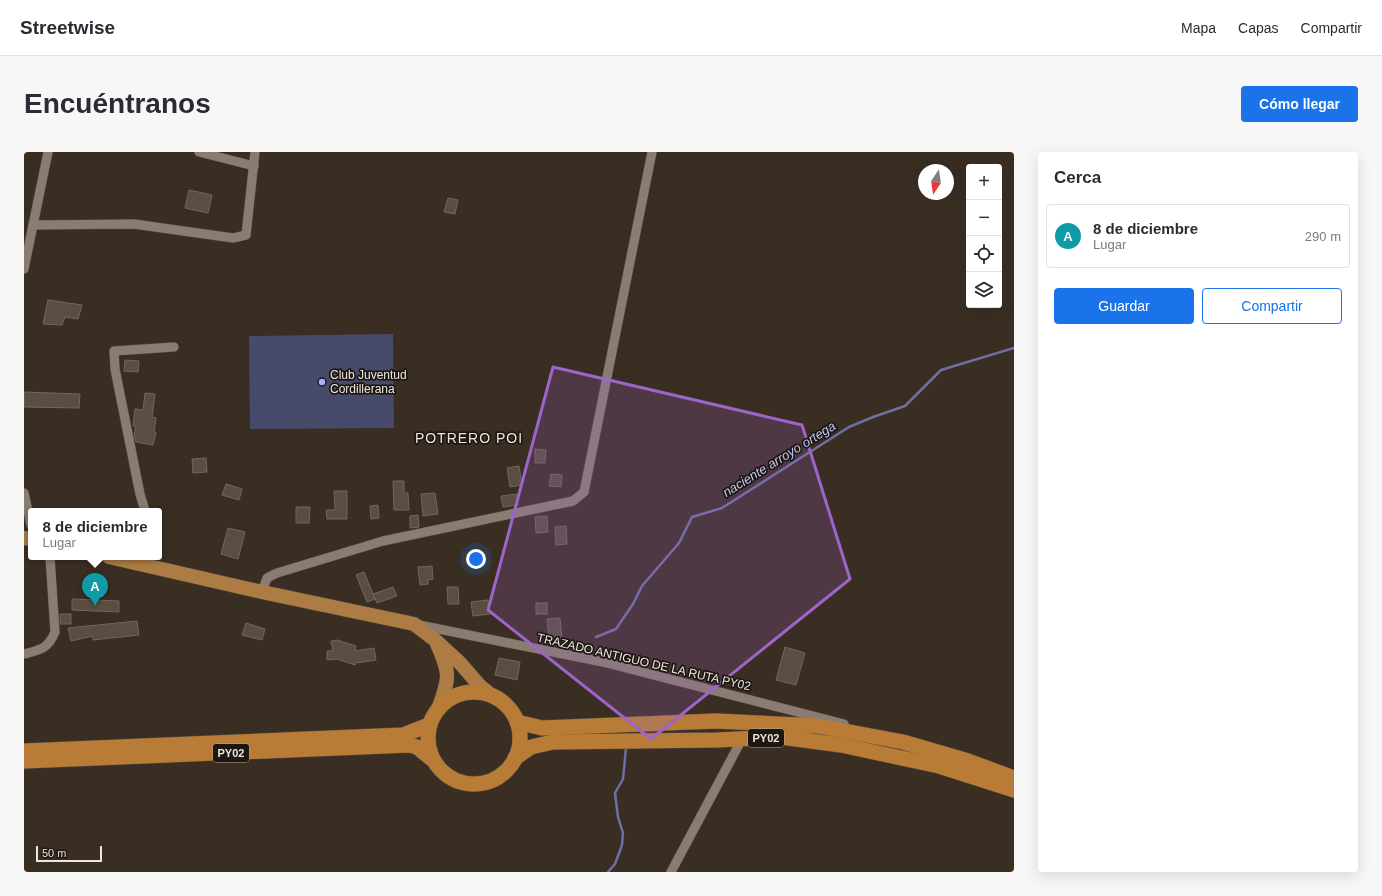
<!DOCTYPE html>
<html lang="es">
<meta charset="utf-8">
<style>
body{margin:0;font-family:Arial,sans-serif;background:#f7f7f7;color:#2b2b33}
.controls{position:absolute;right:12px;top:12px;display:grid;overflow:hidden;border-radius:4px;box-shadow:0 4px 16px #0002}
.controls button{width:36px;height:36px;display:grid;place-items:center;padding:0;border:0;border-bottom:1px solid #e1e1e2;background:#fff;color:#2b2b33;font:20px sans-serif}
.compass{position:absolute;left:894px;top:12px;width:36px;height:36px;border-radius:50%;background:#fff;box-shadow:0 4px 16px #0002;rotate:193deg}
.scale{position:absolute;left:12px;bottom:10px;width:66px;box-sizing:border-box;padding-left:4px;border:2px solid #ede6df;border-top:0;font-size:11px;line-height:14px;white-space:nowrap;color:#ede6df;-webkit-text-stroke:3px #1d1712;paint-order:stroke}
.you{position:absolute;left:452px;top:407px;width:14px;height:14px;margin:-10px;border:3px solid #fff;border-radius:50%;background:#1a73e8;box-shadow:0 0 0 6px #1a73e833}
.badge{display:grid;place-items:center;width:26px;height:26px;border-radius:50%;background:#1a73e8;color:#fff;font-size:13px;font-weight:700}
.pin{position:absolute;translate:-50% -33px;filter:drop-shadow(0 1px 2px #0008)}
.pin::after{content:'';position:absolute;top:21px;width:14px;height:12px;background:inherit;clip-path:polygon(0 0,100% 0,50% 100%)}
.popup{position:absolute;left:4px;top:356px;width:134px;height:52px;box-sizing:border-box;display:grid;place-content:center;border-radius:4px;background:#fff;filter:drop-shadow(0 1px 3px #0005);font-size:13px;white-space:nowrap;color:#7c7c81}
.popup b{font-size:15px;color:#2b2b33}
.popup::after{content:'';position:absolute;left:50%;top:100%;margin-left:-8px;border:8px solid transparent;border-top-color:#fff}
.list{margin:0;padding:0;list-style:none}
h2{display:flex;justify-content:space-between;align-items:center;height:52px;margin:0;padding:0 16px;font-size:17px}
h2 small{font-size:13px;font-weight:400;color:#7c7c81}
.list li{display:grid;grid-template-columns:26px 1fr auto;gap:12px;align-items:center;box-sizing:border-box;height:64px;margin:0 8px 8px;padding:0 8px;border:1px solid #e1e1e2;border-radius:4px}
.list b{display:block;font-size:15px;white-space:nowrap}
.list p{margin:0;font-size:13px;white-space:nowrap;color:#7c7c81}
.list em{font-size:13px;font-style:normal;color:#7c7c81}
.actions{display:flex;gap:8px;padding:12px 16px}
.actions a{flex:1;padding:9px 0;border:1px solid #1a73e8;border-radius:4px;text-align:center;font-size:14px;color:#1a73e8}
.actions .main{background:#1a73e8;color:#fff}
.icon{flex:none;width:22px;height:22px;fill:none;stroke:currentColor;stroke-width:2;stroke-linecap:round;stroke-linejoin:round}
.map{position:relative;flex:none;width:990px;height:720px;overflow:hidden;border-radius:4px}
header{display:flex;align-items:center;gap:24px;box-sizing:border-box;height:56px;padding:0 20px;background:#fff;border-bottom:1px solid #e1e1e2}
header strong{font-size:19px}
nav{display:flex;gap:22px;margin-inline-start:auto;font-size:14px}
.intro{display:flex;align-items:center;justify-content:space-between;box-sizing:border-box;height:96px;padding:0 24px}
h1{margin:0;font-size:28px}
.button{padding:10px 18px;border-radius:4px;background:#1a73e8;color:#fff;font-size:14px;font-weight:700}
main{display:flex;gap:24px;padding:0 24px}
aside{flex:1;background:#fff;border-radius:4px;box-shadow:0 4px 16px #0002}
.map>svg:first-child{display:block}
.green{fill:#484a6b}
.lines{fill:none;stroke-linecap:round;stroke-linejoin:round}
.stream{stroke:#6e6fa4;stroke-width:2.5}
.building{fill:#5a4d41;stroke:#73665a}
.minor-casing{stroke:#564c43;stroke-width:10}
.primary-casing{stroke:#564c43;stroke-width:15}
.trunk-casing{stroke:#564c43;stroke-width:16}
.minor{stroke:#8a7c70;stroke-width:9}
.primary{stroke:#ad7c44;stroke-width:14}
.trunk{stroke:#b87c36;stroke-width:15}
.marked{fill:#9d64c9;fill-opacity:0.2;stroke:#9d64c9;stroke-width:3;stroke-linejoin:round}
.poi-dot{fill:#acaffb;stroke:#1d1712;stroke-width:1.5}
.labels{text-anchor:middle;dominant-baseline:central;stroke-width:3.5;stroke-linejoin:round;paint-order:stroke}
.shield{fill:#1d1712;stroke:#afa8a2;stroke-width:1}
.shield-label{font-size:11px;font-weight:bold;fill:#ede6df}
.poi-label{font-size:12px;fill:#ede6df;stroke:#1d1712;text-anchor:start}
.street-label{font-size:12px;fill:#ede6df;stroke:#1d1712}
.water-label{font-size:13px;font-style:italic;fill:#c5c8f8;stroke:#1d1712}
.quarter-label{font-size:14px;letter-spacing:1px;fill:#ede6df;stroke:#1d1712}
</style>
<header>
<strong>Streetwise</strong>
<nav><a>Mapa</a><a>Capas</a><a>Compartir</a></nav>
</header>
<div class="intro"><h1>Encuéntranos</h1><a class="button">Cómo llegar</a></div>
<main>
<div class="map">
<svg width="990" height="720" viewBox="0 0 990 720">
<rect width="100%" height="100%" fill="#3a2e23"/>
<path class="green" d="M369,182L370,276L226,277L225,184Z"/>
<g class="lines">
<g class="stream">
<path d="M572,485L592,477L609,452L618,434L655,391L668,365L698,356L825,275L849,265L881,254L917,218L990,196"/>
<path d="M584,720L591,712L598,693L599,681L594,665L591,641L599,627L602,596"/>
</g>
</g>
<g class="building">
<path d="M165,38L188,43L184,61L161,56Z"/>
<path d="M424,46L434,48L431,62L420,60Z"/>
<path d="M24,148L58,153L54,167L41,165L38,173L19,172Z"/>
<path d="M101,208L115,209L114,220L100,219Z"/>
<path d="M0,240L56,242L55,256L0,255Z"/>
<path d="M121,241L131,242L128,265L132,266L130,280H132L129,293L112,290L110,283L112,274H109L111,257L119,258Z"/>
<path d="M511,297L522,298L521,311H511Z"/>
<path d="M182,306L183,320L169,321L168,307Z"/>
<path d="M495,314L498,333L486,335L483,316Z"/>
<path d="M527,322L538,323L537,335L525,334Z"/>
<path d="M369,329H380V341H384L385,358H370Z"/>
<path d="M202,332L218,337L215,348L198,343Z"/>
<path d="M310,339H323V367H303L302,358H311Z"/>
<path d="M411,341L414,362L399,364L397,342Z"/>
<path d="M493,342L494,353L479,355L477,344Z"/>
<path d="M354,353L355,366L347,367L346,354Z"/>
<path d="M272,355H286L285,371H272Z"/>
<path d="M394,363L395,375L386,376V364Z"/>
<path d="M523,364L524,380L512,381L511,365Z"/>
<path d="M542,374L543,392L532,393L531,375Z"/>
<path d="M204,376L221,380L214,407L197,402Z"/>
<path d="M408,414L409,427L404,428V432L396,433L394,415Z"/>
<path d="M340,420L351,447L343,450L332,423Z"/>
<path d="M369,435L373,444L353,451L349,442Z"/>
<path d="M423,435H434L435,452H424Z"/>
<path d="M48,447L95,449V460L48,458Z"/>
<path d="M464,448L466,462L449,464L447,450Z"/>
<rect x="512" y="451" width="11" height="11"/>
<rect x="36" y="462" width="11" height="10"/>
<path d="M536,466L538,487L525,488L523,467Z"/>
<path d="M113,469L115,483L69,488V484L47,489L44,476Z"/>
<path d="M222,471L241,477L238,488L218,483Z"/>
<path d="M313,488L332,494L331,499L350,496L352,508L332,511L331,513L313,507L303,508V499H309L307,489Z"/>
<path d="M761,495L781,501L772,533L752,528Z"/>
<path d="M475,506L496,510L493,528L471,523Z"/>
</g>
<g class="lines">
<g class="minor-casing">
<g id="minor">
<path d="M175,0L230,14"/>
<path d="M9,73L110,72L209,86L222,83L231,0"/>
<path d="M0,117L24,0"/>
<path d="M0,341L7,373"/>
<path d="M121,359L116,342L91,217L90,199L150,195"/>
<path d="M238,440L243,426L253,421L359,389L549,349L560,340L628,0"/>
<path d="M395,473L579,510L820,572"/>
<path d="M0,502C16,498 24,497 31,480L26,405"/>
<path d="M647,720L718,587"/>
</g>
</g>
<g class="primary-casing">
<g id="primary">
<path d="M0,386L7,387"/>
<path d="M85,405L238,440L390,472L411,488L436,511L456,534L467,543"/>
<path d="M413,492C426,521 426,525 415,555"/>
</g>
</g>
<g class="trunk-casing">
<g id="trunk">
<circle cx="450" cy="586" r="46"/>
<path d="M493,570L518,576L692,569L794,574L879,590L944,609L990,626"/>
<path d="M0,599L379,583L405,573"/>
<path d="M491,606L507,595L529,590L693,588L757,585L817,593L915,614L990,638"/>
<path d="M0,609L385,593L393,595L409,608"/>
</g>
</g>
<use href="#minor" class="minor"/>
<use href="#primary" class="primary"/>
<use href="#trunk" class="trunk"/>
</g>
<path class="marked" d="M529,215L778,273L826,427L627,587L464,458Z"/>
<circle class="poi-dot" cx="298" cy="230" r="4"/>
<g class="labels">
<g class="shield">
<rect x="724" y="577" width="36" height="18" rx="3"/>
<rect x="189" y="592" width="36" height="18" rx="3"/>
</g>
<g class="shield-label">
<text x="742" y="586">PY02</text>
<text x="207" y="601">PY02</text>
</g>
<g class="poi-label">
<text x="306" y="223">Club Juventud<tspan x="306" dy="14">Cordillerana</tspan></text>
</g>
<g class="street-label">
<text transform="translate(620 510) rotate(13)">TRAZADO ANTIGUO DE LA RUTA PY02</text>
</g>
<g class="water-label">
<text transform="translate(755 307) rotate(-32)">naciente arroyo ortega</text>
</g>
<g class="quarter-label">
<text x="445" y="286">POTRERO POI</text>
</g>
</g>
</svg>
<div class="controls">
<button>+</button>
<button>−</button>
<button><svg class="icon" aria-label="locate" viewBox="0 0 24 24"><circle cx="12" cy="12" r="6"/><path d="M12 2v4M12 18v4M2 12h4M18 12h4"/></svg></button>
<button><svg class="icon" aria-label="layers" viewBox="0 0 24 24"><path d="M12 4l9 5-9 5-9-5zM3 14l9 5 9-5"/></svg></button>
</div>
<svg class="compass" viewBox="-18 -18 36 36"><path d="M0-13l5 13h-10z" fill="#e53935"/><path d="M0 13l5-13h-10z" fill="#7c7c81"/></svg>
<div class="scale">50 m</div>
<div class="you"></div>
<div class="pin badge" style="left:71px;top:454px;background:#0f9aa8">A</div>
<div class="popup"><b>8 de diciembre</b>Lugar</div>
</div>
<aside>
<h2>Cerca<small></small></h2>
<ul class="list">
<li><span class="badge" style="background:#0f9aa8">A</span><div><b>8 de diciembre</b><p>Lugar</p></div><em>290 m</em></li>
</ul>
<div class="actions"><a class="main">Guardar</a><a>Compartir</a></div>
</aside>
</main>
